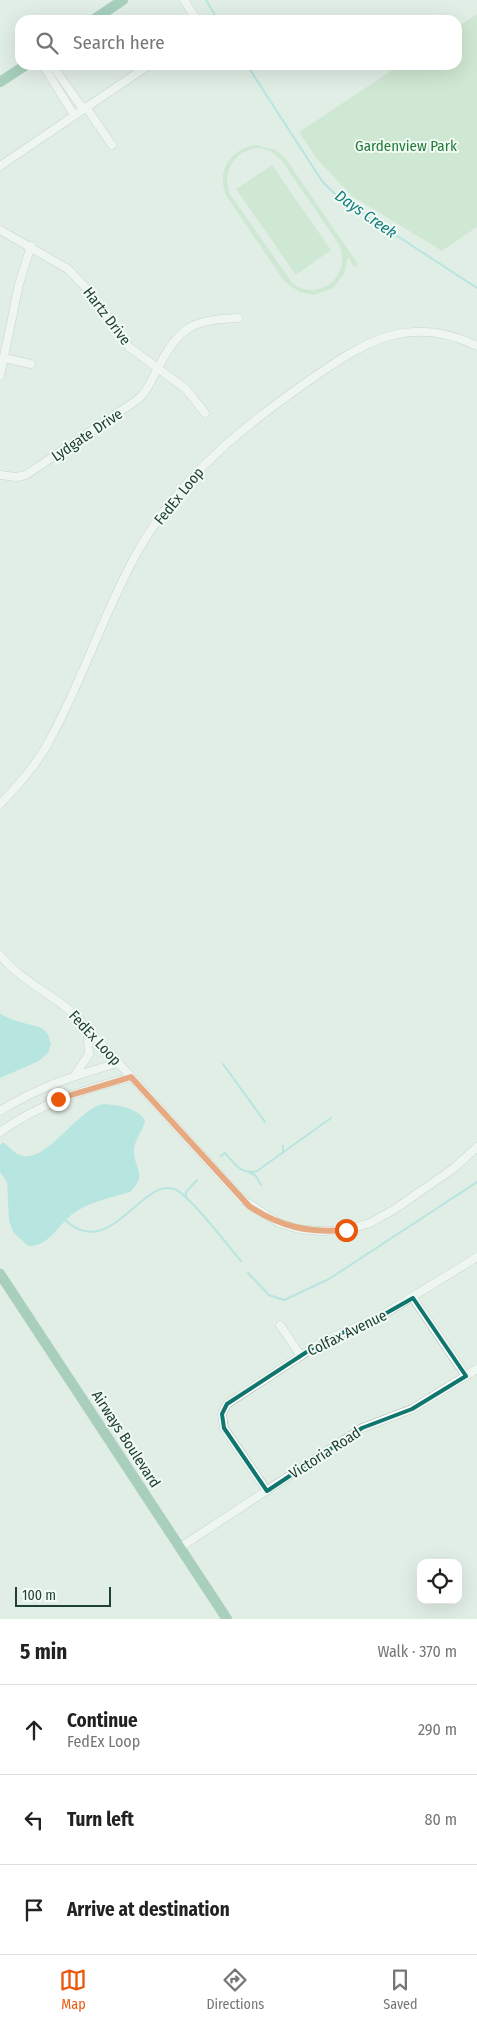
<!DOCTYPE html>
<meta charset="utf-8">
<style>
body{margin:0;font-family:"Fira Sans Condensed",sans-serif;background:#f6f6f6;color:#222}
.controls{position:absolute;right:15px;bottom:15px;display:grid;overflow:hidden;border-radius:10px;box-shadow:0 5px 20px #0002}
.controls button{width:45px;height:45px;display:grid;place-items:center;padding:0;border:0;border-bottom:1px solid #e0e0e0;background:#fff;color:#222;font:25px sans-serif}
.scale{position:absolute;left:15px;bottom:12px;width:96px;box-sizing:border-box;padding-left:5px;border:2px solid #1f4132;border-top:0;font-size:14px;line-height:18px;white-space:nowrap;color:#1f4132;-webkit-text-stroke:4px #f2faf5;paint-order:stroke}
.stop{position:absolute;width:15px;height:15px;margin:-11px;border:4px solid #ea580c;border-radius:50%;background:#fff}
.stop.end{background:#ea580c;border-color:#fff;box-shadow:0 1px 5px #0008}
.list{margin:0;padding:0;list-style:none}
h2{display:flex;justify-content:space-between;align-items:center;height:65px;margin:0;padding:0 20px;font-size:21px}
h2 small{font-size:16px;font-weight:400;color:#767676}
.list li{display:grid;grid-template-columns:32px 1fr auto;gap:15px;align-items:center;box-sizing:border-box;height:90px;padding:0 20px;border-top:1px solid #e0e0e0}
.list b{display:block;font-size:19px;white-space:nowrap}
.list p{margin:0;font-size:16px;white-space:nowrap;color:#767676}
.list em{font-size:16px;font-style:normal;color:#767676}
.icon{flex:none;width:28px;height:28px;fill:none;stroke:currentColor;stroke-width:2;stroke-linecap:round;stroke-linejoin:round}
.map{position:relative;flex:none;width:477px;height:1619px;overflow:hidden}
.search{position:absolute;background:#fff;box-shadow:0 5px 20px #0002;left:15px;right:15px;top:15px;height:55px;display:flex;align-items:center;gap:12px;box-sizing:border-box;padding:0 18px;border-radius:15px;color:#767676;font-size:19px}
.sheet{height:335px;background:#fff}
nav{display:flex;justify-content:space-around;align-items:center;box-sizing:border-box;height:70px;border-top:1px solid #e0e0e0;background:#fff;font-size:14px;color:#767676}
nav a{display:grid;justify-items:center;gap:2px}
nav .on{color:#ea580c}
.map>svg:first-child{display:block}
.green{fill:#b8e1bc;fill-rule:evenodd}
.water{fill:#83d9d8}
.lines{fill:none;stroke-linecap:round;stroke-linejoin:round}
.stream{stroke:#83d9d8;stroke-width:2}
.minor-casing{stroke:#a3b7ac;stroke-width:9}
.major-casing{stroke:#c0cac6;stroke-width:11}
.minor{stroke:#fff;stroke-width:8}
.major{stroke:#61a88a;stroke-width:10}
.route{stroke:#ea580c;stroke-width:6}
.marked{fill:none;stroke:#0f766e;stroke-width:4;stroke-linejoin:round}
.labels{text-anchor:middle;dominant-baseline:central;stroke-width:4;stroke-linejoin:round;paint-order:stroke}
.park-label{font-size:15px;fill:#247c38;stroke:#f2faf5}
.street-label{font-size:15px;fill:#1f4132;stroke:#f2faf5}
.water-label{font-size:16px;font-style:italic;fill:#127e7e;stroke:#f2faf5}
</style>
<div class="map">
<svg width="477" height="1619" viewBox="0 0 477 1619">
<rect width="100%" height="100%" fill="#e1eee6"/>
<g class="green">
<path d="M477,14V227L442,251L352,196L317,159L299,132L400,65H457V27Z"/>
<path d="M256,145L276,150L286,159L358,264L354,267L348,257L344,274L333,288L314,295L299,292L284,281L227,197C215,172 230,149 256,145ZM260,148L270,151L282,161L340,246C351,276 320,302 293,284L230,194C221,171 235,149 260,148Z"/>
<path d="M272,165L331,250L296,275L236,189Z"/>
</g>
<g class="water">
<path d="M0,1014L13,1020L42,1028L48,1034L51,1044L48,1053L39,1061L0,1078Z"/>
<path d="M103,1104C117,1105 136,1107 145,1120C144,1130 135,1138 134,1149C133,1169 149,1174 130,1192C110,1198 83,1203 68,1218C56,1229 47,1247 28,1246L13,1232L9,1220L7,1182L0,1172V1145L3,1142C9,1147 15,1154 23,1156C48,1161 78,1109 103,1104Z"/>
</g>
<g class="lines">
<g class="stream">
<path d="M206,0L218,20"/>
<path d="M247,65L322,181L339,198L477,288"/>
<path d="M223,1064L265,1122"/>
<path d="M283,1146V1153"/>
<path d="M221,1156L225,1153C235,1164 241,1175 257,1171L331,1118"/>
<path d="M250,1173L255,1175L261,1185"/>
<path d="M186,1198V1192L197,1180"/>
<path d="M65,1220C110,1262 141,1178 174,1189C188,1193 229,1247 241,1261"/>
<path d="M248,1273L269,1295L284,1300L329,1279L477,1182"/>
</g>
<g class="minor-casing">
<g id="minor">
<path d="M184,0L197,20"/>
<path d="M43,65L74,115"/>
<path d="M52,65L83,109"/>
<path d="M86,107L112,145"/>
<path d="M0,166L149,65"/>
<path d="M0,230L68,269L86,288L129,347L186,389L205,413"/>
<path d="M4,358L31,364"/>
<path d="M0,376L19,284L31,246"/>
<path d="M0,475L16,477L26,475L137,400C148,391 151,380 158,368C180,326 192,320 238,318"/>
<path d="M0,804C17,786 34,768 47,745C82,683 103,613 138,551C181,475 247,423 317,375C370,338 414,315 477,346"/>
<path d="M0,955C20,980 52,994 75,1015L243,1200L279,1223L299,1229L320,1231L346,1230L370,1223L395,1209L454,1168L477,1147"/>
<path d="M75,1075L89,1054L87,1028"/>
<path d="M0,1111C38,1087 76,1075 118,1063"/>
<path d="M0,1132C41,1103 83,1090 131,1077"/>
<path d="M413,1298L466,1376"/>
<path d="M280,1325L301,1356"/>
<path d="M267,1491L224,1428L222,1414L227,1404L325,1340L376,1319L477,1257"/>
<path d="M179,1548L362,1428L412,1409L477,1369"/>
</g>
</g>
<g class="major-casing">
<g id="major">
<path d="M93,20L123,0"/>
<path d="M0,82L26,65"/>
<path d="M0,1274L227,1619"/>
</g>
</g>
<use href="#minor" class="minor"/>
<use href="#major" class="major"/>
</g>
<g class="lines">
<path class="route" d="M58,1099L131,1077L249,1206C280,1227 309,1233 346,1230"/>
</g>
<path d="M0 0H477V1619H0ZM413,1298L466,1376L412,1409L362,1428L267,1491L224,1428L222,1414L227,1404L325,1340L376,1319Z" fill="#e1eee6" fill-opacity=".55" fill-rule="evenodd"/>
<path class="marked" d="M413,1298L466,1376L412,1409L362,1428L267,1491L224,1428L222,1414L227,1404L325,1340L376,1319Z"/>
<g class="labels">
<g class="park-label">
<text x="406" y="146">Gardenview Park</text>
</g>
<g class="street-label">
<text transform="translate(107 316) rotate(53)">Hartz Drive</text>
<text transform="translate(87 435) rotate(-34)">Lydgate Drive</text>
<text transform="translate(179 496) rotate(-51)">FedEx Loop</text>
<text transform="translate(95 1038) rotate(47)">FedEx Loop</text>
<text transform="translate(347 1333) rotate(-26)">Colfax Avenue</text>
<text transform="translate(126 1439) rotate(57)">Airways Boulevard</text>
<text transform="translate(325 1453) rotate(-33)">Victoria Road</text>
</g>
<g class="water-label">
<text transform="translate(366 214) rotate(35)">Days Creek</text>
</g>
</g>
</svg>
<div class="controls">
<button><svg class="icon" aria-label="locate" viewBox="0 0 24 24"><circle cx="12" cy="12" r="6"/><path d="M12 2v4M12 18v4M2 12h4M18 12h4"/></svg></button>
</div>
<div class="scale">100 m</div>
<div class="stop" style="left:346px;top:1230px"></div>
<div class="stop end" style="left:58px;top:1099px"></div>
<div class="search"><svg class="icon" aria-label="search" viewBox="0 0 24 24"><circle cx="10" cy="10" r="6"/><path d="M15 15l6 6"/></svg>Search here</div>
</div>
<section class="sheet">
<h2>5 min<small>Walk · 370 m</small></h2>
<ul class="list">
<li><svg class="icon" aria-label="ahead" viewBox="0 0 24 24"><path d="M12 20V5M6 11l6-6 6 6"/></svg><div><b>Continue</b><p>FedEx Loop</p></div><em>290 m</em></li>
<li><svg class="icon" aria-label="left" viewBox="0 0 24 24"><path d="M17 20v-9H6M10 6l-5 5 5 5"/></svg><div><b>Turn left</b></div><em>80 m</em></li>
<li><svg class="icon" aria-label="arrive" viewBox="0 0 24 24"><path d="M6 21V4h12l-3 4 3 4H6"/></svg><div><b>Arrive at destination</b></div></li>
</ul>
</section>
<nav>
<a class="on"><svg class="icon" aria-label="map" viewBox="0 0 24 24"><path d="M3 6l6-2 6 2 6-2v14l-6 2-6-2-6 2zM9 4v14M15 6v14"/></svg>Map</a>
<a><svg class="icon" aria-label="directions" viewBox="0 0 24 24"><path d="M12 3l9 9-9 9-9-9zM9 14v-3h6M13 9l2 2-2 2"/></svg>Directions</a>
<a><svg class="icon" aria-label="saved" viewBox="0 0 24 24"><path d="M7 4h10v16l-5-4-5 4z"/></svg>Saved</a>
</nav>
